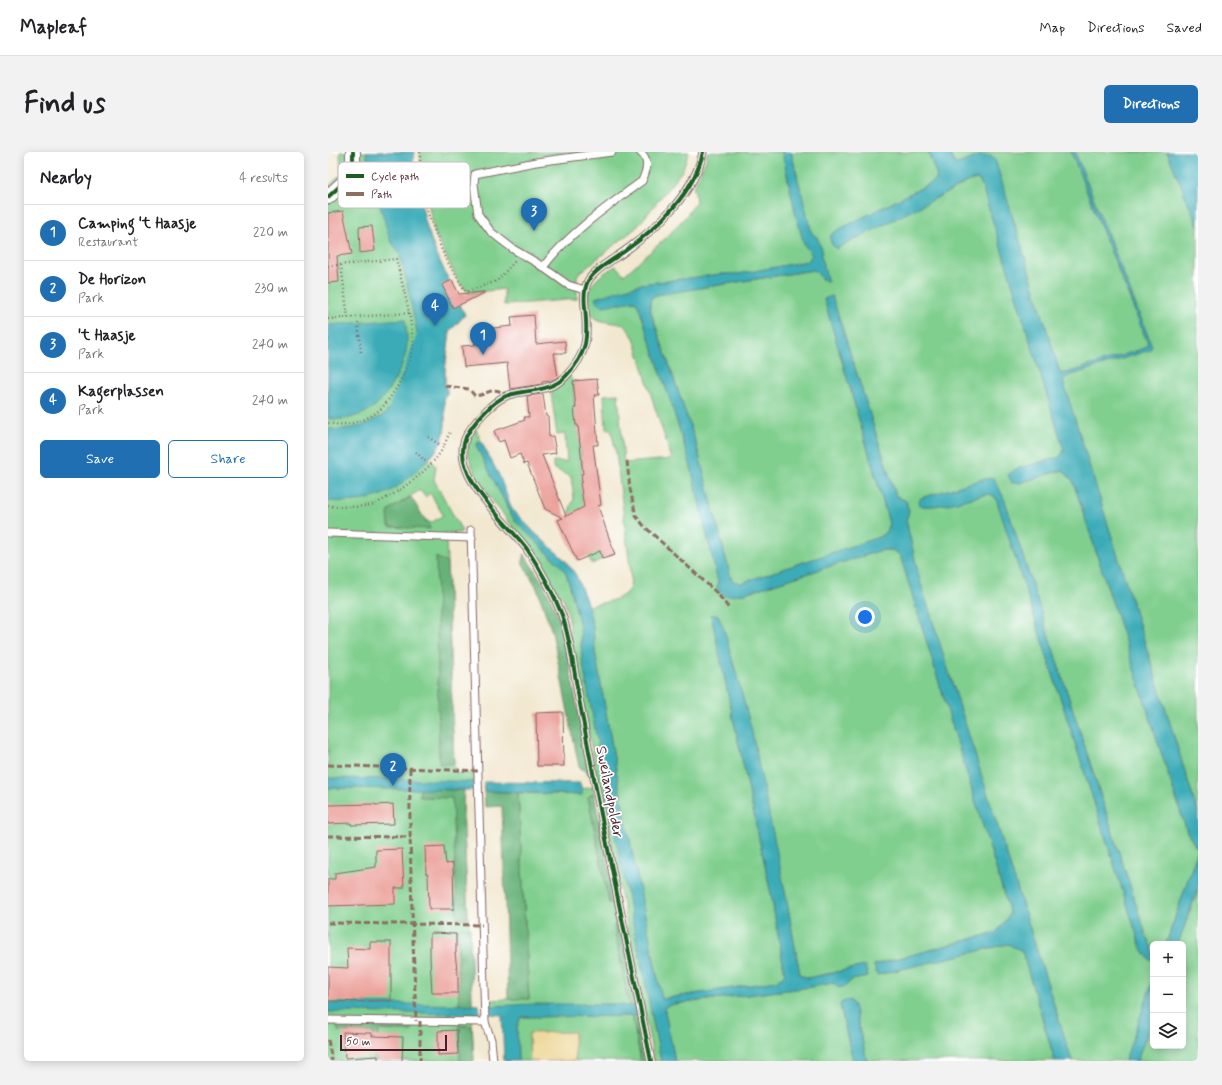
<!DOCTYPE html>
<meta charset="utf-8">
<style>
body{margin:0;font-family:Mynerve,sans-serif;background:#f2f2f2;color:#202124}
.controls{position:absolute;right:12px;bottom:12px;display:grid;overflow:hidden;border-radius:6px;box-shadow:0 2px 10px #0003}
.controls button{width:36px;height:36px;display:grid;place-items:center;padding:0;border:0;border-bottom:1px solid #e0e0e0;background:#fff;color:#202124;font:20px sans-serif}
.scale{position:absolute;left:12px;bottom:10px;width:107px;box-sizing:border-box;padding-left:4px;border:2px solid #4a1f2b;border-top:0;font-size:11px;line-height:14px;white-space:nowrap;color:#4a1f2b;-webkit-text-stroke:3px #fff;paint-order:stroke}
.you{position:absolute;left:537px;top:465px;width:14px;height:14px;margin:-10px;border:3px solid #fff;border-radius:50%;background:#1a73e8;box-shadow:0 0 0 6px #1a73e833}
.badge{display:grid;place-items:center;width:26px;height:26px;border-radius:50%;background:#1f6fb2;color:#fff;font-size:13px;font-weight:700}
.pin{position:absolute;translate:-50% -33px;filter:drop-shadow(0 1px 2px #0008)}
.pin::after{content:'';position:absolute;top:21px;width:14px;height:12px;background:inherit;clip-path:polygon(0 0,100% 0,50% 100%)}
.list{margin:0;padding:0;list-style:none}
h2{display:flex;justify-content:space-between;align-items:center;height:52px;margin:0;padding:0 16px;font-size:17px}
h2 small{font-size:13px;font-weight:400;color:#757577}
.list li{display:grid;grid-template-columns:26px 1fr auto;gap:12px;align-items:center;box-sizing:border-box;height:56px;padding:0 16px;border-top:1px solid #e0e0e0}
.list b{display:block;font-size:15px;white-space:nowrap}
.list p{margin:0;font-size:13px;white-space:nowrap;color:#757577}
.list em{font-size:13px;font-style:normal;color:#757577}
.actions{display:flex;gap:8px;padding:12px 16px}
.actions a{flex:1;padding:9px 0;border:1px solid #1f6fb2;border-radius:6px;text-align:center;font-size:14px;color:#1f6fb2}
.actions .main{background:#1f6fb2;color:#fff}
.icon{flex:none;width:22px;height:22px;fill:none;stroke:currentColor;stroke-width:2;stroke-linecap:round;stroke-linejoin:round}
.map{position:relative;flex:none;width:870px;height:909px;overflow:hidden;border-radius:6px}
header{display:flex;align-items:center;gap:24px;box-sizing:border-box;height:56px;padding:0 20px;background:#fff;border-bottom:1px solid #e0e0e0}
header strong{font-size:19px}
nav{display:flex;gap:22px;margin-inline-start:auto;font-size:14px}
.intro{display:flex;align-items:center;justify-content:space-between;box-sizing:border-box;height:96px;padding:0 24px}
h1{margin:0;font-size:28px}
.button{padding:10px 18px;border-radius:6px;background:#1f6fb2;color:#fff;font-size:14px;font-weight:700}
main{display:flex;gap:24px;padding:0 24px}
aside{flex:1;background:#fff;border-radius:6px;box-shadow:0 2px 10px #0003}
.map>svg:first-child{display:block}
.green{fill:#80cf8e;stroke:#65775c;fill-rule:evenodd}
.forest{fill:#68b279;stroke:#596852}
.sand{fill:#eeda9e;stroke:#9c7c64}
.water{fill:#3bacb7;stroke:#426671}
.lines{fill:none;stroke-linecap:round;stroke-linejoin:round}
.canal{stroke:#3bacb7;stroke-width:15}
.building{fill:#eb9e98}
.service-casing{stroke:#856565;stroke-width:9}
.minor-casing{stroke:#856565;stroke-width:16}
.path{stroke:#856565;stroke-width:2.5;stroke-dasharray:1 3;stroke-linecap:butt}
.service{stroke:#fff;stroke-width:7}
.minor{stroke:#fff;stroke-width:14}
.quiet{stroke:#8d6e63;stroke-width:3;stroke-dasharray:6 3;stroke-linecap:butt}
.cycleway-casing{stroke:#fff;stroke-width:6}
.cycleway{stroke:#1b5e20;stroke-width:4}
.labels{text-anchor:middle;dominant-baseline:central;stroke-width:3.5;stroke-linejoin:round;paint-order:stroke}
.street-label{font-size:15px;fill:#4a1f2b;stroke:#fff}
.key{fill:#fff;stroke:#c9bcbf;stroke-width:1}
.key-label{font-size:11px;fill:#4a1f2b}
</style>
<header>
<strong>Mapleaf</strong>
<nav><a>Map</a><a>Directions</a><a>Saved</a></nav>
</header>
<div class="intro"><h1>Find us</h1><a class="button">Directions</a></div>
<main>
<aside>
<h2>Nearby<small>4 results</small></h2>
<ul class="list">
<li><span class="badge">1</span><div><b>Camping 't Haasje</b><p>Restaurant</p></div><em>220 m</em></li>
<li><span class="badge">2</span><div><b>De Horizon</b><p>Park</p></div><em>230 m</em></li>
<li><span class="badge">3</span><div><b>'t Haasje</b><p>Park</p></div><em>240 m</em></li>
<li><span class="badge">4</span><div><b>Kagerplassen</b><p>Park</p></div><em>240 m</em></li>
</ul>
<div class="actions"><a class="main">Save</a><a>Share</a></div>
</aside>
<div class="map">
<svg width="870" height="909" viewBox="0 0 870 909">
<rect width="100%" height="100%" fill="#fff"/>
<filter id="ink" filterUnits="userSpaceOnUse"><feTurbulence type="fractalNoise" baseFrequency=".025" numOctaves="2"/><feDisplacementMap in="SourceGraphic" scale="8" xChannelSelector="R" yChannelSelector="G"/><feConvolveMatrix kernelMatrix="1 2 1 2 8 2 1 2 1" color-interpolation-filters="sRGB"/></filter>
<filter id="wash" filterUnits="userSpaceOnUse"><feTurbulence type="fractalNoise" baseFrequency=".012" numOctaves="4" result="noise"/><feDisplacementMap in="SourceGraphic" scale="16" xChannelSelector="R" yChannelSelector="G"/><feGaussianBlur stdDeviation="0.9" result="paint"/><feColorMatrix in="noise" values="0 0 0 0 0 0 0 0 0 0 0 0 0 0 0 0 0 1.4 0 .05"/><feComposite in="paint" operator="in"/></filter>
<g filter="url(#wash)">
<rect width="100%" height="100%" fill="#f2e8d0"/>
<g class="green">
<path d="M12,0H86L85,13L87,37L90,39L99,76L108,101L137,163L122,179L117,218V234L119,238V243L116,246C117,273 121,285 101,307L108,314L106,328L134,379L132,381H118L126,612L128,621H142L147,624L146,630H130L135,656L140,769L142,776L144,852L151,853V864L144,866L146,909H0V36L13,22ZM92,338L97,345L102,341L115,363L103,371L72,351Z"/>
<path d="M92,0H361L354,19L309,75L249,123V147L176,153V137L141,141L131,131L107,82L93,19Z"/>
<path d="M379,0H454L467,59L476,92L484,103L480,109L411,122H394L314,132L268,146L274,154C284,152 299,147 309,150L344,254L362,311L390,430L389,436L403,443L414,442L554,398H564L572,403L682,762L669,780L546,813L549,823L680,791L694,799L727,909H539L526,854L522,848L512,854L525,909H347L336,855L346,852L483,835L505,831L511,836L518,834L523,828L540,825L537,814L480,826L472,823L457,739L383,463L443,742L457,823L449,829L334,847L293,645L267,499L265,475L260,454C271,451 295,449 301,437C304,431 302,422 302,415L288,301L283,277H278L276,243L290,242L296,311L344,307L327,256L306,186L296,172C288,171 274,170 268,167C263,164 261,160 260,155C260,152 259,148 259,145C261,131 276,120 288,114L296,123L339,85L359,63L368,50L367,40L365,37L378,8Z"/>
<path d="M463,0H600L609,24L607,29L510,78L502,84L644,28L650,27L653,31L736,298L732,305L688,317L691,331L735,318L745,329L859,680L870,698L838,792H825L824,798L818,783L677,349L670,334L655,327L593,346L591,349L612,353L660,342L664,343L668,346L813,796L822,808L825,809V828L797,909H744L592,429L578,368L581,360L578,349L568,344L504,144L496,147L561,371L558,380L551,385L413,431L405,429L403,426L368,291L323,160L322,153L323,146L328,143L485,118L490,121L494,128L493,103L495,101L489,85L484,82Z"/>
<path d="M621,0H743L820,192L817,196C804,200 741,224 732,221L684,63L636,9L630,12L626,11Z"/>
<path d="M747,0H839L870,74V661L735,229L736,227L741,224L824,194Z"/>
<path d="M240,222L245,229L248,273L251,282L254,317V343L257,357L274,407L264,412L242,362V356L246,347L243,325L225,316V309L239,310L237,282L229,283L222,234Z"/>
<path d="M148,277L154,291L150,290L148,293L184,364L188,370L235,416L238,421L242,434L252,474L254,507L307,781L333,909H326L260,578L242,484C243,475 239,453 234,445C232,443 229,441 227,439C216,421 206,403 194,387C179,366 139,322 140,296C140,288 143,283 148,277Z"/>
<path d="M265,635L266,641L260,645L281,751H284L288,773H286L301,854L287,852L160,854L161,848L201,846L190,641L253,643L254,637Z"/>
<path d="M870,736V909H809L825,865V894H855V792H850Z"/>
<path d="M270,864H304L313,909H247L246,881H201L202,909H190L189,875L193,865Z"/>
</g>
<g class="forest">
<path d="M83,345L101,374L102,377L62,375L61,374L60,361L62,357Z"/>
<path d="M196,402L213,428L223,447L234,474L262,623L251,615L224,480L208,434L195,412L194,409Z"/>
<path d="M108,405L119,411L126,612H111Z"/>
<path d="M92,637L136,638L135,656L140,766H129L124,646L92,645Z"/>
<path d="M156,639L190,641L201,847H180L174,654L157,655Z"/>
<path d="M266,641L286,743L284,751H281L260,645Z"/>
<path d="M286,773H288L293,778L320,909H313L304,864H307L306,855L301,854Z"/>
<path d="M129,776H142L144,853L131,852Z"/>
<path d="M10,871L84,874V879L51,878V909H46V881L10,879Z"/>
<path d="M131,873L144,874L146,909H132Z"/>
</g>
<path class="sand" d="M246,880L247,909H202L201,881Z"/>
<g class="water">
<path d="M38,0H86L85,13L87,37L90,39L99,76L108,101L137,163L122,179L117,218V234L119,238V243L116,246C117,272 121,285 102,306C91,316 76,331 64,338C44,349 22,351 0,349V276L9,278L34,274L56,263L76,236L84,222L92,196L79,132L71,101L62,88L40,11Z"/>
<path d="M454,0H463L484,82L489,85L495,101L493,103L500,130C492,127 492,122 485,118L328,143L323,146L322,153L323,161L368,291L403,426L405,429L413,431L551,385L558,380L561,371L496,147L504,144L568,344L578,349L581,360L578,368L592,429L744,909H727L694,799L680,792L549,823L546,813L669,780L682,762L572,403L564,398H554L414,442L395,444L389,436L390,430L362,311L344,254L309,150L306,149L274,154L270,151L267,146L314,132L394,122H411L480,109L484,103L476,92L467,59Z"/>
<path d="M600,0H621L626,11L630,12L651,4H662L667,7L732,221L736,222L817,196L820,192L743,0H747L824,194L822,198L741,224L736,227L735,229L870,661V736L850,792H838L870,698L859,680L745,329L735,318L691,331H684L680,323L688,317L732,305L736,298L653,31L650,27L644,28L508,97C504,93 502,90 502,84L510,78L607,29L609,24Z"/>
<path d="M839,0H870V74Z"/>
<path d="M77,167C78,175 79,184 79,192C78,212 61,241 47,254C35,264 15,270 0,266V173Z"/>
<path d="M150,290L154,291L171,323L184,357L207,381L237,408L248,423L259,451L265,475L267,499L293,645L334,847L449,829L457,823L443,742L383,463H390L396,477L423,575L457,739L472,823L480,826L537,814L540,825L523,828L518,834L511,836L505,831L483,835L346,852L336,855L347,909H333L282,658L254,507L252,474L242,434L238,421L235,416L188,370L184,364L151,300L148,293Z"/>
<path d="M666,326L677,349L818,783L825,798V809L822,808L813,796L668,346L664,343L659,342C639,347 613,356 592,354L591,349L593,346L655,327Z"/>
<path d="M0,626L66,627L146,630V638L0,636Z"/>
<path d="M156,630L252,631L254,637V643L156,639Z"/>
<path d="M825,828V865L809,909H797Z"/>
<path d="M522,848L526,854L539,909H525L512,853L514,850Z"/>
<path d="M0,851L151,853L152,862L0,860Z"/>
<path d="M209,852H287L306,855L307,864L193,865L189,875L190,909H176L174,863L160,862V854Z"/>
</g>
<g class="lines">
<path class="canal" d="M69,255L99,177"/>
</g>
<g id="blocks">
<g class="building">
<path d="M15,59L24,102L9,104L11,130L0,131V61Z"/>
<path d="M44,74L47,99L32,101L31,75Z"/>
<path d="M124,128L131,142L156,140V141L125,156L114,133Z"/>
<path d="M206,163L208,192L237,189L238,201H226L230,225L222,229L214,230V232L182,237L179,211L136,215L134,194L147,193V190L157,189L156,177L184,174L183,165Z"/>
<path d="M269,227L271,243H266L270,293H265L273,353L270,354L287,403L274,407L272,399L249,409L230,368L235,366L217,357L199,311L196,312L192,302L182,306L176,288L171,290L166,279L197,268L196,265H201L199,244L215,242L218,264H220L221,285L225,284L228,301L214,303L238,364L256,355L252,331L254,330L253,322H255L250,273H248L246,256H248L245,229Z"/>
<path d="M235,560L236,614H209L208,561Z"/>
<path d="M47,652V653L65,652L66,672L23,673V671L0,672V653Z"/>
<path d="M116,694L118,712L125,711L126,757H101L100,722H98L97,695Z"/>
<path d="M74,697L76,736H67V752L0,754V727H7V721L48,715V698Z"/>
<path d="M102,781L128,782V801H127L130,826V841H104L102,806Z"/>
<path d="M42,790H63V849H41V850L0,849V815L20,816L19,796L42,797Z"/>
<path d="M129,878L130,902L110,903V879Z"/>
<path d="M15,880L38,881H44V884L75,885L74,909H50V904L17,906Z"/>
</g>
</g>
</g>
<g filter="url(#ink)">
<use href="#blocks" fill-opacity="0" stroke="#856565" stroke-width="1"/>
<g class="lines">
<g class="service-casing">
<g id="service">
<path d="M215,115C242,80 279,55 314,29C319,18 322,8 312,0"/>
<path d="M257,138L240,133L209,111L185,97L163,80L150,62L146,32L147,22L208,10L284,0"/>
<path d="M143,378L157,870L163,888L165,909"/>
<path d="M0,381L144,386"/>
<path d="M0,868L157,870"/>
<path d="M323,909C304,815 284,720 266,626C261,599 256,573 251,547C246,519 243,490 234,463C225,440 213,418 199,397C179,370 121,323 138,285C145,271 164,250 178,244C183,242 189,241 194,240C210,238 227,236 238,224C260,201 260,185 257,155C256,146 256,137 260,129C267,117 286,107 297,99C329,76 367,40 375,0"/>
</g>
</g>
<g class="minor-casing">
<path id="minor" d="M0,45L25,22V0"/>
</g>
<g class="path">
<path d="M92,0V16L97,54L117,106L138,140L169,129L187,109"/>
<path d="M13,113L20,166"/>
<path d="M0,114L68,107C74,131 81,155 84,179C84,184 86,189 85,194C83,212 64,249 49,260C36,270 16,275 0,271"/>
<path d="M0,167L81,161"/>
<path d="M30,171L33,200"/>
<path d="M100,285L112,293"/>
<path d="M88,300L98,310"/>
<path d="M0,354C11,355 36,356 46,352C65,345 97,321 109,305C115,298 118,288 122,280"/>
</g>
<use href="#service" class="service"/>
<use href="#minor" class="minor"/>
<g class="quiet">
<path d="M117,234L141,237L147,244C163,242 163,233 179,243"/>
<path d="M299,309L302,337L308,364L317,375L390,442L402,458"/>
<path d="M0,613L151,619"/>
<path d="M82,616C81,700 85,785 88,869"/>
<path d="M0,684L83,685"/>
<path d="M0,771L154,773"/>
<path d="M92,869V909"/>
<path d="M0,888L4,909"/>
</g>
<g class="cycleway-casing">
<g id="cycleway">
<path d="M0,45L25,22V0"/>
<path d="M323,909C304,815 284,720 266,626C261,599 256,573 251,547C246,519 243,490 234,463C225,440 213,418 199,397C179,370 121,323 138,285C145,271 164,250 178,244C183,242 189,241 194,240C210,238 227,236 238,224C260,201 260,185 257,155C256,146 256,137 260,129C267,117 286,107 297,99C329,76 367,40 375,0"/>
</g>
</g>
<use href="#cycleway" class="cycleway"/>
</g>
</g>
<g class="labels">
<g class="street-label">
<text transform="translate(281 640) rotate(79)">Sweilandpolder</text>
</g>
</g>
<rect x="10" y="10" width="132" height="46" rx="6" class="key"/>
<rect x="18" y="22" width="18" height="4" fill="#1b5e20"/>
<rect x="18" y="40" width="18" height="4" fill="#8d6e63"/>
<g class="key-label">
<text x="43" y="28">Cycle path</text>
<text x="43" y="46">Path</text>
</g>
</svg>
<div class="controls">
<button>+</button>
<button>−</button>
<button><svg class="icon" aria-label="layers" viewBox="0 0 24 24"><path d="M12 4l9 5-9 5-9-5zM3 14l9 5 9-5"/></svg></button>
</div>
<div class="scale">50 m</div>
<div class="you"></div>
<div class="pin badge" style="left:155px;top:203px">1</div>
<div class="pin badge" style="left:65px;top:634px">2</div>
<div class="pin badge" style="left:206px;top:79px">3</div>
<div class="pin badge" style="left:107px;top:174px">4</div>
</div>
</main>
